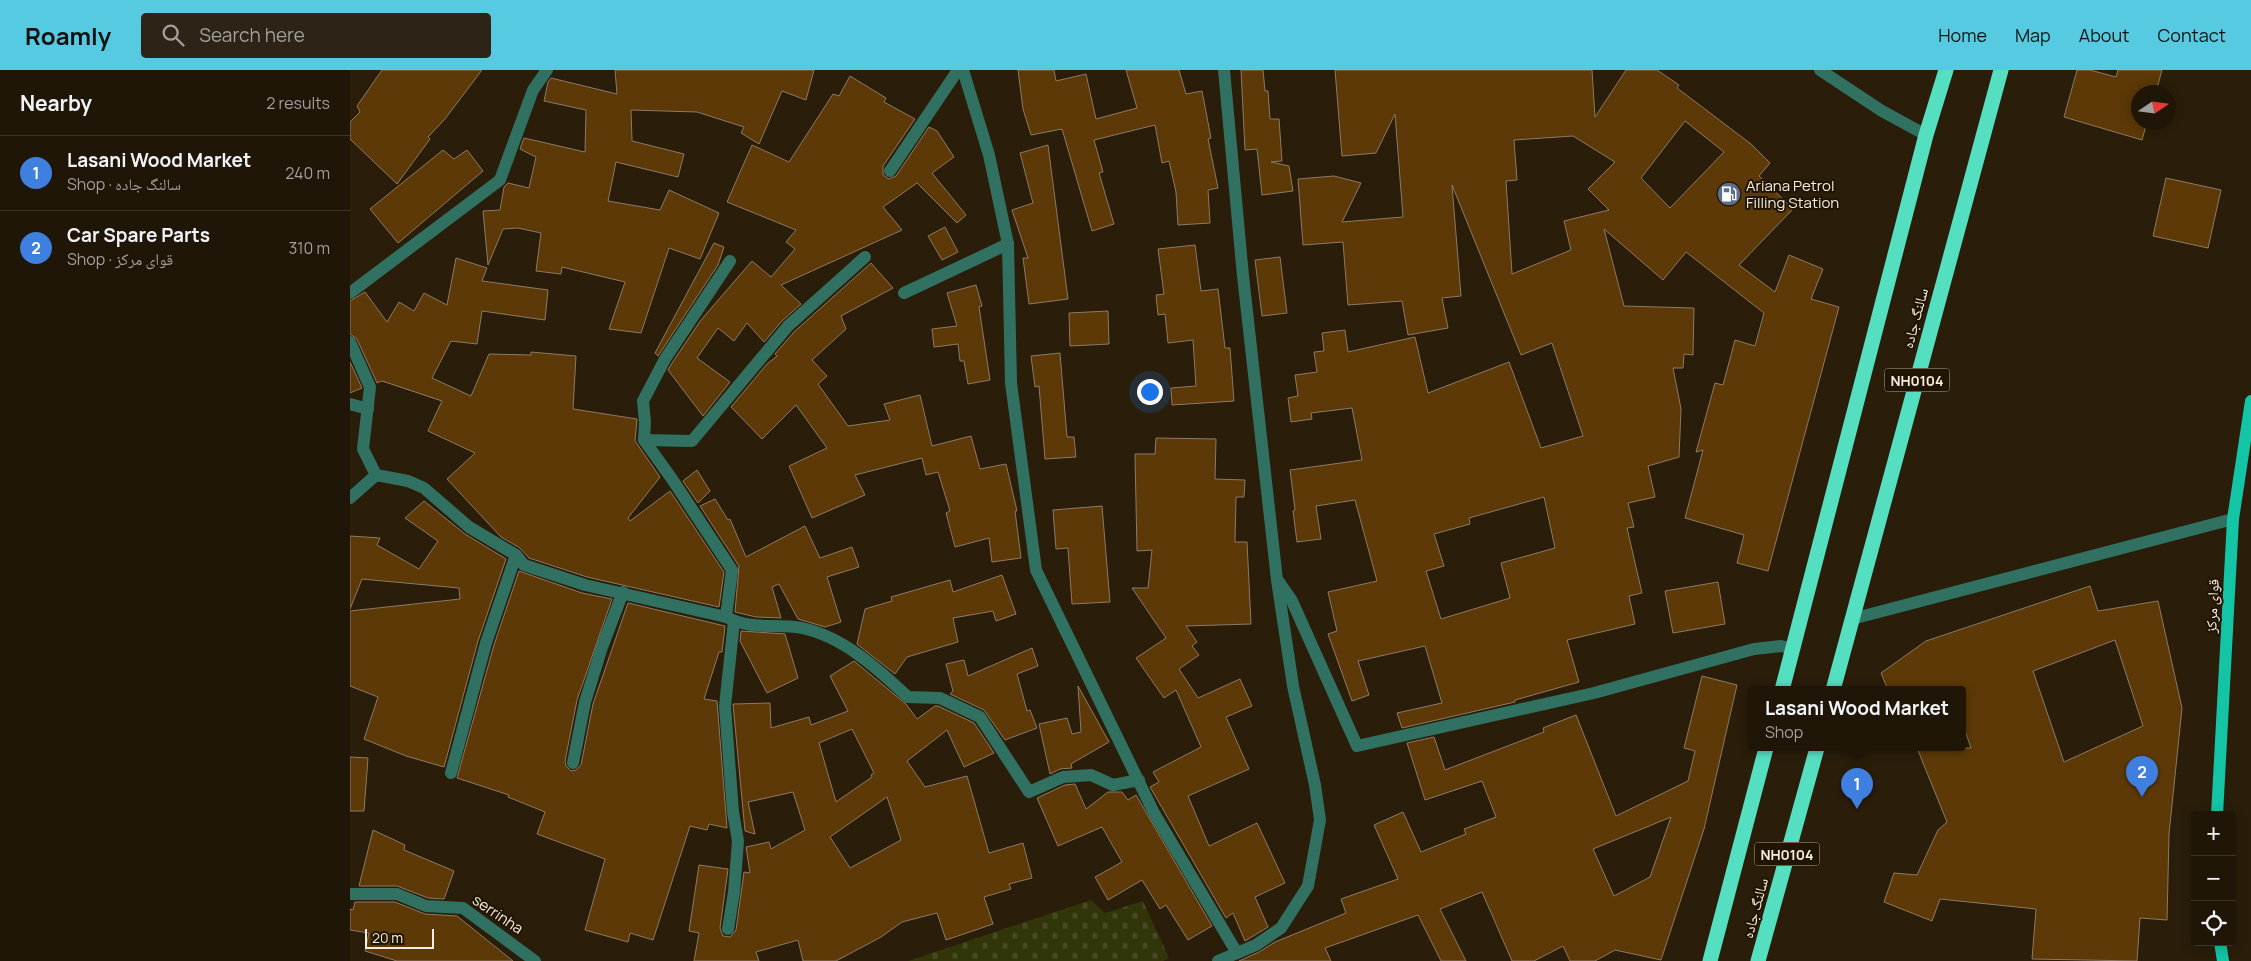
<!DOCTYPE html>
<meta charset="utf-8">
<style>
body{margin:0;font-family:Manrope,"Noto Naskh Arabic",sans-serif;background:#2d2316;color:#f1f3f6}
.controls{position:absolute;right:15px;bottom:15px;display:grid;overflow:hidden;border-radius:5px;box-shadow:0 2px 12px #0003}
.controls button{width:45px;height:45px;display:grid;place-items:center;padding:0;border:0;border-bottom:1px solid #3d3529;background:#201608;color:#f1f3f6;font:25px sans-serif}
.compass{position:absolute;left:1781px;top:15px;width:45px;height:45px;border-radius:50%;background:#201608;box-shadow:0 2px 12px #0003;rotate:77deg}
.scale{position:absolute;left:15px;bottom:12px;width:69px;box-sizing:border-box;padding-left:5px;border:2px solid #f6ede1;border-top:0;font-size:14px;line-height:18px;white-space:nowrap;color:#f6ede1;-webkit-text-stroke:4px #201402;paint-order:stroke}
.you{position:absolute;left:799px;top:321px;width:18px;height:18px;margin:-12px;border:4px solid #fff;border-radius:50%;background:#1a73e8;box-shadow:0 0 0 8px #1a73e833}
.badge{display:grid;place-items:center;width:32px;height:32px;border-radius:50%;background:#55cae0;color:#fff;font-size:16px;font-weight:700}
.pin{position:absolute;translate:-50% -41px;filter:drop-shadow(0 1px 2px #0008)}
.pin::after{content:'';position:absolute;top:26px;width:18px;height:15px;background:inherit;clip-path:polygon(0 0,100% 0,50% 100%)}
.popup{position:absolute;left:1398px;top:616px;width:218px;height:65px;box-sizing:border-box;display:grid;place-content:center;border-radius:5px;background:#201608;filter:drop-shadow(0 1px 4px #0005);font-size:16px;white-space:nowrap;color:#a29f9c}
.popup b{font-size:19px;color:#f1f3f6}
.popup::after{content:'';position:absolute;left:50%;top:100%;margin-left:-10px;border:10px solid transparent;border-top-color:#201608}
.list{margin:0;padding:0;list-style:none}
h2{display:flex;justify-content:space-between;align-items:center;height:65px;margin:0;padding:0 20px;font-size:21px}
h2 small{font-size:16px;font-weight:400;color:#a29f9c}
.list li{display:grid;grid-template-columns:32px 1fr auto;gap:15px;align-items:center;box-sizing:border-box;height:75px;padding:0 20px;border-top:1px solid #3d3529}
.list b{display:block;font-size:19px;white-space:nowrap}
.list p{margin:0;font-size:16px;white-space:nowrap;color:#a29f9c}
.list em{font-size:16px;font-style:normal;color:#a29f9c}
.icon{flex:none;width:28px;height:28px;fill:none;stroke:currentColor;stroke-width:2;stroke-linecap:round;stroke-linejoin:round}
.map{position:relative;flex:none;width:1901px;height:891px;overflow:hidden}
header{display:flex;align-items:center;gap:30px;box-sizing:border-box;height:70px;padding:0 25px;background:#55cae0;color:#111}
header strong{font-size:24px}
nav{display:flex;gap:28px;margin-inline-start:auto;font-size:18px}
.search{width:350px;height:45px;background:#2d2316;display:flex;align-items:center;gap:12px;box-sizing:border-box;padding:0 18px;border-radius:5px;color:#a29f9c;font-size:19px}
main{display:flex}
aside{flex:1;background:#201608}
.map>svg:first-child{display:block}
.cemetery{fill:url(#cemetery-stones)}
.building{fill:#5d3907;stroke:#8d7a66;fill-rule:evenodd}
.lines{fill:none;stroke-linecap:round;stroke-linejoin:round}
.minor{stroke:#307162;stroke-width:12}
.major{stroke:#13c4a5;stroke-width:12}
.highway{stroke:#55dfc1;stroke-width:15}
.labels{text-anchor:middle;dominant-baseline:central;stroke-width:4;stroke-linejoin:round;paint-order:stroke}
.shield{fill:#201402;stroke:#b6ac9e;stroke-width:1}
.shield-label{font-size:14px;font-weight:bold;fill:#f6ede1}
.poi-label{font-size:15px;fill:#f6ede1;stroke:#201402;text-anchor:start}
.street-label{font-size:15px;fill:#f6ede1;stroke:#201402}
</style>
<header>
<strong>Roamly</strong>
<div class="search"><svg class="icon" aria-label="search" viewBox="0 0 24 24"><circle cx="10" cy="10" r="6"/><path d="M15 15l6 6"/></svg>Search here</div>
<nav><a>Home</a><a>Map</a><a>About</a><a>Contact</a></nav>
</header>
<main>
<aside>
<h2>Nearby<small>2 results</small></h2>
<ul class="list">
<li><span class="badge" style="background:#3f7fe0">1</span><div><b>Lasani Wood Market</b><p>Shop · سالنگ جاده</p></div><em>240 m</em></li>
<li><span class="badge" style="background:#3f7fe0">2</span><div><b>Car Spare Parts</b><p>Shop · قوای مرکز</p></div><em>310 m</em></li>
</ul>
</aside>
<div class="map">
<svg width="1901" height="891" viewBox="0 0 1901 891">
<defs>
<pattern id="cemetery-stones" width="16" height="16" patternUnits="userSpaceOnUse" patternTransform="scale(1.25)"><rect width="16" height="16" fill="#323509"/><path d="M2 7V4a2 2 0 0 1 4 0v3zM10 15v-3a2 2 0 0 1 4 0v3z" fill="#464921"/></pattern>
</defs>
<rect width="100%" height="100%" fill="#2a1d0a"/>
<path class="cemetery" d="M741,830L755,843L793,831L819,888L813,891H558Z"/>
<g class="building">
<path d="M32,0H132L95,49L78,67L80,69L47,114L0,69V52L10,42L7,36Z"/>
<path d="M265,0H464L456,30L432,21L409,74L391,63L394,57L347,42L281,40L282,71L334,84L328,107L266,92L258,131L310,140L319,120L369,143L350,189L319,178L291,263L259,259L275,212L212,197L211,204L186,201L191,163L168,158L153,159L138,195L133,141L150,140L154,117L158,113L179,118L186,87L170,79L174,68L235,82L236,40L194,31L198,12L201,8L267,24Z"/>
<path d="M668,0H704L706,11L736,4L746,49L787,38L776,0H829L836,24L852,21L861,68L858,69L868,118L858,120L860,153L828,155L826,122L819,91L812,93L805,55L744,70L753,102L749,103L764,154L742,161L712,59L681,65L673,39Z"/>
<path d="M891,0H913L915,21H918L920,49H929L932,91L921,92L939,96L943,121L912,125L907,79L895,80Z"/>
<path d="M985,0H1242L1245,47L1276,0H1307L1329,15L1327,18L1401,74L1420,93L1409,106L1443,139L1389,195L1425,222L1439,185L1473,199L1461,229L1489,237L1418,501L1387,493L1394,465L1335,448L1353,380L1346,382L1365,313L1373,315L1385,270L1405,276L1414,243L1336,182L1313,210L1254,159L1274,236L1344,238L1343,285L1334,284L1333,298H1323L1331,339L1329,387L1298,396L1305,427L1278,433L1284,457L1277,458L1292,523L1279,526L1285,554L1217,570L1229,612L1165,630V632L1052,658L1047,643L1092,633L1075,576L1008,591L1019,625L1002,631L978,564L987,561L978,522L1027,511L1005,430L966,436L971,469L947,472L943,441L945,440L940,400L1012,390L1002,338L961,343L962,349L941,352L938,328L948,326L945,305L967,302L964,282L974,281L972,263L995,260L998,282L1065,267L1078,323L1159,292L1191,378L1233,366L1202,273L1171,285L1102,115L1111,226L1092,228L1098,258L1058,265L1052,231L998,235L993,172L953,175L948,109L984,106L1011,113L992,152L1053,147L1045,44L1026,83L992,86ZM1335,51L1374,82L1320,138L1291,108ZM1223,66L1265,92L1238,119L1259,140L1214,151L1221,180L1162,204L1156,111L1167,110L1164,70ZM1194,427L1205,478L1151,493L1160,528L1091,549L1076,501L1094,496L1084,464L1120,454L1119,448Z"/>
<path d="M1727,0H1740L1766,7L1768,0H1812L1806,22H1788V52H1797L1792,70L1714,47Z"/>
<path d="M500,6L536,28L534,32L565,49L533,96V105L539,109L546,106L579,57L587,61L604,87L582,103L616,145L607,153L567,113L533,137L552,160L431,215L451,234L432,251L414,272L397,253L384,271L368,258L347,288L380,312L353,346L318,300L322,293L351,250L402,191L421,207L445,179L436,172L446,160L377,132L402,75L439,92L483,24L489,26Z"/>
<path d="M698,75L718,229L679,234L673,188H678L662,140L683,133L670,83Z"/>
<path d="M93,80L104,89L117,80L133,101L48,173L20,139Z"/>
<path d="M1816,108L1871,120L1858,178L1803,166Z"/>
<path d="M595,157L608,182L592,190L578,166Z"/>
<path d="M364,173L374,177L368,195L308,286L305,283Z"/>
<path d="M845,175L851,221L868,219L875,278H880L884,331L822,335L821,318L846,316L843,270L818,273L815,244L808,245L806,225L814,224L808,179Z"/>
<path d="M930,187L937,243L912,246L905,190Z"/>
<path d="M106,188L137,198L132,211L198,220L195,250L132,241L127,274L101,271L82,308L121,326L139,284L181,285V282L226,286L223,339L287,349L285,371L310,407L278,448L280,451L320,421L374,502L369,537L237,507L179,488L170,478L151,467L97,409L125,383L78,361L92,331L32,311L27,313L7,269L0,264V231L15,222L37,252L49,232L64,241L74,223L97,235Z"/>
<path d="M521,193L543,218L491,246L496,259L462,290L477,306L468,314L498,356L540,350L534,334L570,325L582,376L621,366L630,399L656,394L667,441H665L671,488L642,492L639,468L605,477L596,443L600,441L588,402L576,405L572,388L505,405L515,425L462,448L439,396L477,378L446,335L412,369L381,337L417,294L427,286L425,284L444,262Z"/>
<path d="M626,215L632,236L629,237L640,310L618,314L614,291H610L608,274L584,277L582,259L607,256L597,223Z"/>
<path d="M758,241L759,274L720,276L719,243Z"/>
<path d="M710,283L717,367H724L726,387L695,389L689,316L685,317L681,286Z"/>
<path d="M0,292L12,318L0,323Z"/>
<path d="M806,368L866,369L865,409L895,410L894,427H886L885,472H897L901,554L836,556L847,572L842,576L849,585L829,599L848,628L890,609L902,636L876,647L899,699L838,726L859,776L907,753L935,813L905,827L918,857L895,871L883,843L876,848L800,717L809,712L803,702L851,677L826,620L814,628L786,588L816,568L782,518H798L802,480L787,481L785,384H805Z"/>
<path d="M347,400L360,421L348,433L333,411Z"/>
<path d="M365,429L378,450L380,449L396,487L455,456L470,488L502,477L509,497L477,507L491,552L475,557L448,549L429,514L422,517L431,548L406,547L385,542L389,496L350,436Z"/>
<path d="M74,431L115,464L156,489L128,571L94,697L56,686L14,669L28,627L0,616V541L110,529L109,518L12,509L0,539V466L30,468L27,475L69,499L88,471L55,448Z"/>
<path d="M752,436L760,532L722,534L718,478L706,479L703,440Z"/>
<path d="M169,501L232,523L262,529L227,630L215,691L216,696L221,701L226,700L231,695L243,634L278,533L375,556L372,582H369L354,629L367,631L377,758L359,754L357,760L340,756L303,870L280,863L278,872L235,860L255,789L187,764L195,742L158,727L159,725L107,708L144,575Z"/>
<path d="M652,505L666,544L646,551L643,541L603,548L608,572L557,587L545,604L507,574L515,539L542,531L541,527L600,510L603,522Z"/>
<path d="M1368,512L1375,554L1323,563L1315,521Z"/>
<path d="M1740,516L1748,541L1808,531L1832,638L1819,764L1817,850L1790,848L1787,891L1682,889L1686,839L1590,829L1582,851L1534,832L1544,803L1567,805L1588,760L1597,752L1567,678H1621L1612,652V620H1538L1531,603L1576,571ZM1765,570L1793,656L1714,692L1683,601Z"/>
<path d="M391,561L435,564L448,608L417,623L390,571Z"/>
<path d="M682,578L688,596L667,604L677,641L680,640L687,658L655,670L634,640L600,624L603,621L596,594L614,590L618,606Z"/>
<path d="M504,591L556,634L567,649L585,636H588L624,653L644,683L614,697L597,660L557,691L575,717L617,706L639,783L673,773L682,808L659,814L661,819L634,827L643,854L596,870L587,843L552,852L531,867L486,891H453L448,870L406,882L409,891H344L349,863L339,861L349,795L378,799L370,858L373,866L380,867L386,860L394,802L400,803L396,777L419,772L421,779L455,760L443,722L398,732L405,764L395,761L383,634L420,633L421,658L459,647L461,655L498,641L480,606ZM502,659L524,703L521,705L522,707L486,732L469,673ZM537,727L551,770L500,798L480,767Z"/>
<path d="M1352,606L1387,615L1354,759L1311,890L1265,880L1245,891H1220L1213,876L1184,891H1162L1132,822L1090,839L1116,891H1091L1068,845L975,878L981,891H889L909,882L925,872L996,843L991,829L1048,809L1024,755L1053,742L1071,782L1116,764L1114,759L1146,747L1132,711L1075,730L1057,673L1084,667L1095,700L1194,662L1193,658L1226,645L1266,746L1338,711L1345,681L1334,678ZM1321,747L1300,807L1264,826L1243,779Z"/>
<path d="M728,616L759,672L721,694L722,698L710,699L700,704L689,654L717,648L722,664L731,662Z"/>
<path d="M0,687L18,688L14,741H0Z"/>
<path d="M725,714L736,739L758,722H772L778,730L786,725L862,856L838,870L816,835L810,839L792,810L758,830L745,807L772,792L752,757L708,776L687,728L715,715Z"/>
<path d="M23,760L55,775L54,780L104,801L94,829L78,828L47,816H9Z"/>
<path d="M5,832H45L75,844L107,846L163,891H47L15,881L19,863L0,860V839L3,840Z"/>
</g>
<g class="lines">
<g class="minor">
<path d="M613,0L639,85L658,174L661,313L686,500L804,743L887,883"/>
<path d="M1470,0L1532,41L1576,65"/>
<path d="M540,101L608,0"/>
<path d="M0,223L150,110L183,20L197,0"/>
<path d="M554,223L658,174"/>
<path d="M0,272L20,317L13,379L26,405L0,428"/>
<path d="M0,334L18,339"/>
<path d="M294,370L342,371L438,256L515,187"/>
<path d="M26,405L58,411L74,418L119,457L166,485L174,495L235,515L376,547C403,561 425,553 452,558C494,567 528,599 558,627L590,628L630,647L679,722L713,707L741,705L763,715L789,710"/>
<path d="M929,512L942,531L1007,676L1244,623L1404,579L1431,576L1443,579"/>
<path d="M376,547L382,500L322,409L294,370L295,352L293,331L315,289L380,191"/>
<path d="M1502,549L1883,449"/>
<path d="M223,693L235,632L252,577L273,522"/>
<path d="M101,703L136,573L166,485"/>
<path d="M0,824H47L76,836L113,838L185,891"/>
<path d="M378,859L384,822L388,771L383,742L375,636L384,551"/>
<path d="M868,891L906,875L931,858L958,816L970,750L965,715L943,616L927,510L893,206L874,0"/>
</g>
<g class="major">
<path d="M1867,745L1883,449L1901,331"/>
<path d="M1870,872L1873,891"/>
</g>
<g class="highway">
<path d="M1432,620L1576,65L1596,0"/>
<path d="M1483,620L1651,0"/>
<path d="M1360,891L1416,678"/>
<path d="M1408,891L1467,678"/>
</g>
</g>
<defs>
<g id="fuel-disc" transform="scale(1.25)"><circle r="9.5" fill="#5c6f8a" stroke="#201402"/><path d="M-5.5-6h7V0h2V4h1.3V-2.5L3-4.5l.8-.8L6-3V5H2.5V1h-1V6h-7ZM-4.2-4.7v3.2H.2V-4.7Z" fill="#fff"/></g>
</defs>
<g fill-rule="evenodd">
<use href="#fuel-disc" x="1379" y="124"/>
</g>
<g class="labels">
<g class="shield">
<rect x="1534.5" y="298.5" width="65" height="23" rx="4"/>
<rect x="1404.5" y="772.5" width="65" height="23" rx="4"/>
</g>
<g class="shield-label">
<text x="1567" y="310">NH0104</text>
<text x="1437" y="784">NH0104</text>
</g>
<g class="poi-label">
<text x="1396" y="115">Ariana Petrol<tspan x="1396" dy="17">Filling Station</tspan></text>
</g>
<g class="street-label">
<text transform="translate(1565 248) rotate(-75)">سالنگ جاده</text>
<text transform="translate(1862 536) rotate(-87)">قوای مرکز</text>
<text transform="translate(1405 838) rotate(-75)">سالنگ جاده</text>
<text transform="translate(148 844) rotate(34)">serrinha</text>
</g>
</g>
</svg>
<div class="controls">
<button>+</button>
<button>−</button>
<button><svg class="icon" aria-label="locate" viewBox="0 0 24 24"><circle cx="12" cy="12" r="6"/><path d="M12 2v4M12 18v4M2 12h4M18 12h4"/></svg></button>
</div>
<svg class="compass" viewBox="-18 -18 36 36"><path d="M0-13l5 13h-10z" fill="#e53935"/><path d="M0 13l5-13h-10z" fill="#a29f9c"/></svg>
<div class="scale">20 m</div>
<div class="you"></div>
<div class="pin badge" style="left:1507px;top:739px;background:#3f7fe0">1</div>
<div class="popup"><b>Lasani Wood Market</b>Shop</div>
<div class="pin badge" style="left:1792px;top:727px;background:#3f7fe0">2</div>
</div>
</main>
